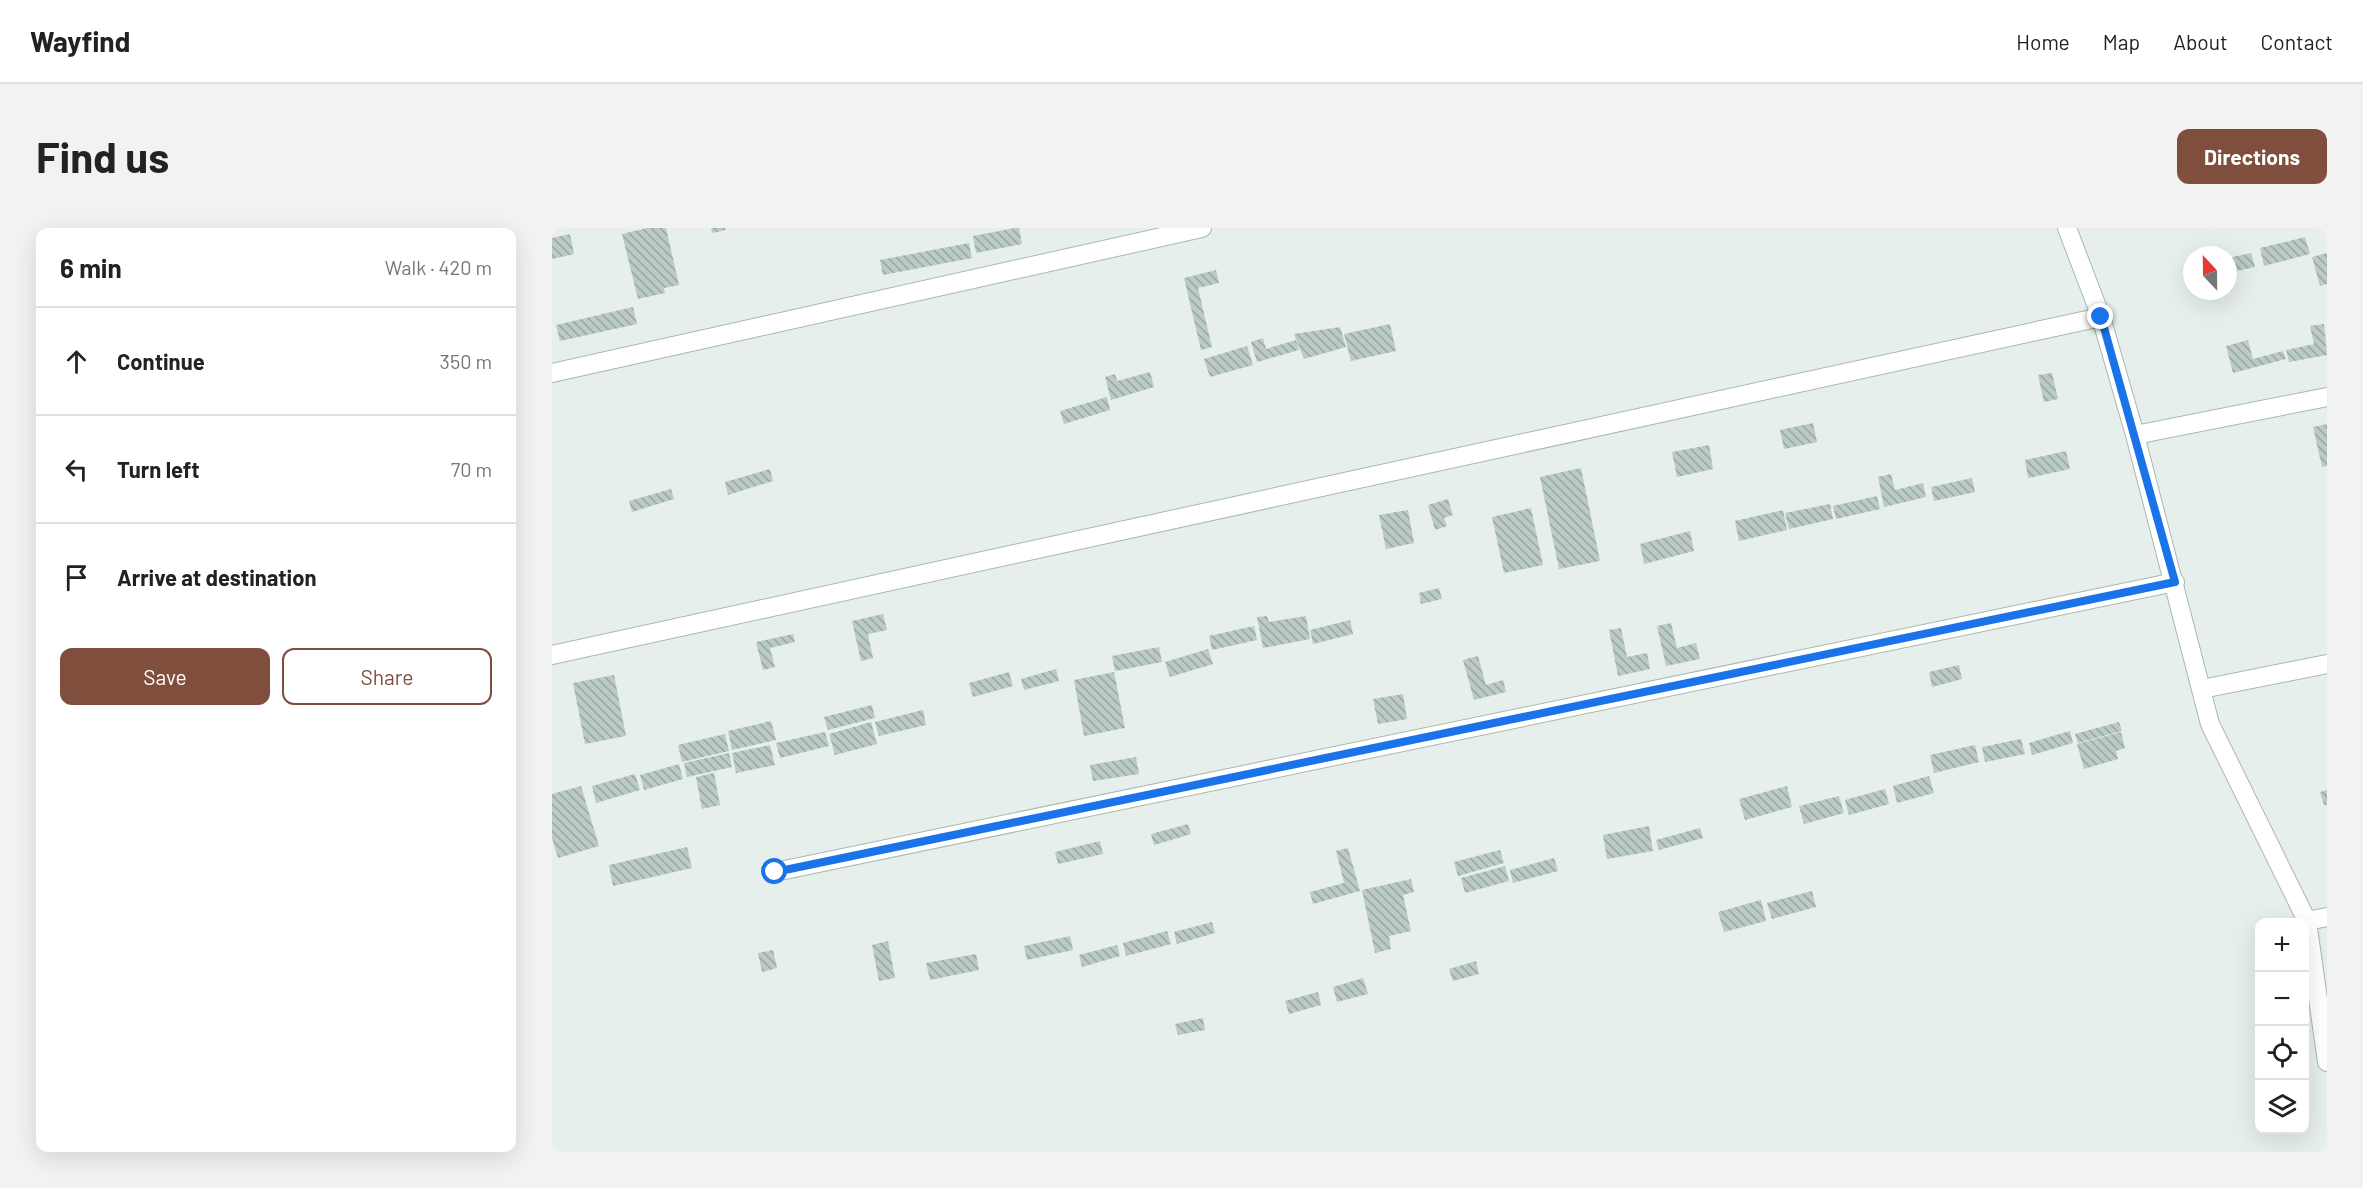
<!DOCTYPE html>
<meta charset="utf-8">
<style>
body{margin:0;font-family:Barlow,sans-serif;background:#f2f2f2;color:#222}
.controls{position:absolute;right:18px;bottom:18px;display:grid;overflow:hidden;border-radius:12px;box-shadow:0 6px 24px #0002}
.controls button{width:54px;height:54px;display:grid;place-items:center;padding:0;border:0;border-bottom:2px solid #e0e0e0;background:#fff;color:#222;font:30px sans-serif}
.compass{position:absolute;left:1631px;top:18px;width:54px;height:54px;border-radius:50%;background:#fff;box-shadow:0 6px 24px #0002;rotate:338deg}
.stop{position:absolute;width:18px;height:18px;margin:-14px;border:4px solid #1a73e8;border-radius:50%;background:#fff}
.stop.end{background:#1a73e8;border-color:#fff;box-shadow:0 2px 6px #0008}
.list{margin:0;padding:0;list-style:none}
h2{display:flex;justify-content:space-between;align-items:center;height:78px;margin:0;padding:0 24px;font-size:26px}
h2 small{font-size:20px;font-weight:400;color:#767676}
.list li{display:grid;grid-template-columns:39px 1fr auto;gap:18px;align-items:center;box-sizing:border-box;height:108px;padding:0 24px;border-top:2px solid #e0e0e0}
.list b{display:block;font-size:22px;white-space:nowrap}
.list em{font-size:20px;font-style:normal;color:#767676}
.actions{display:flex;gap:12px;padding:18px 24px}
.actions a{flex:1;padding:14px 0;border:2px solid #804e3d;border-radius:12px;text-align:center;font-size:21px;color:#804e3d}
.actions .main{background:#804e3d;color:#fff}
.icon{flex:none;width:33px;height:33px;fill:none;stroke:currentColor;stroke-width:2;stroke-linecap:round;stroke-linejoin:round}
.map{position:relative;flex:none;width:1775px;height:924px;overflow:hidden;border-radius:12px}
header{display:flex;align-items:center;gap:36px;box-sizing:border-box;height:84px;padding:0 30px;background:#fff;border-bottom:2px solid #e0e0e0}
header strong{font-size:28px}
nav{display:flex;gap:33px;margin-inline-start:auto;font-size:21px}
.intro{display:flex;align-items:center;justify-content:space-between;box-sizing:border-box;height:144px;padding:0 36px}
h1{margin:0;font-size:42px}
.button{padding:15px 27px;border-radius:12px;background:#804e3d;color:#fff;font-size:21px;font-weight:700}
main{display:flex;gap:36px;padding:0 36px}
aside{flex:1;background:#fff;border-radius:12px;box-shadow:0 6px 24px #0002}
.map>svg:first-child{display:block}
.building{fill:url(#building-back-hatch)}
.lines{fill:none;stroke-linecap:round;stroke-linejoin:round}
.minor-casing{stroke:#a8b8b2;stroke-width:20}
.minor{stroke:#fff;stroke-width:18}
.route{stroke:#1a73e8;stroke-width:8}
</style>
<header>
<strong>Wayfind</strong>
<nav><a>Home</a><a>Map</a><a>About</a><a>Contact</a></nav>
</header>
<div class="intro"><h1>Find us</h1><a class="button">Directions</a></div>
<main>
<aside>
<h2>6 min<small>Walk · 420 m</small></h2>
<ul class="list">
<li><svg class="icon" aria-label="ahead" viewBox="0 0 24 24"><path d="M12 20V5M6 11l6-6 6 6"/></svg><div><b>Continue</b></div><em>350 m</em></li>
<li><svg class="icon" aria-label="left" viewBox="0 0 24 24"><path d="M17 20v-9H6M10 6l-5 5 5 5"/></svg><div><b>Turn left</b></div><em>70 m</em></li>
<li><svg class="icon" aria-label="arrive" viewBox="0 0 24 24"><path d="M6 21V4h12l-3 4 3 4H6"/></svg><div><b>Arrive at destination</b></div></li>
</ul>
<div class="actions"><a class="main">Save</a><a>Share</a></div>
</aside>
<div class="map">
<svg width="1775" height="924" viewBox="0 0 1775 924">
<defs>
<pattern id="building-back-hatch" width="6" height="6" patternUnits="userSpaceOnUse" patternTransform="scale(1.5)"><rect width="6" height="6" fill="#bbcac4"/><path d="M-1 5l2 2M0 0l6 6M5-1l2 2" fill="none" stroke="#98a6a0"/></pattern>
</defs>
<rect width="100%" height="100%" fill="#e6efeb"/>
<g class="building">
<path d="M95,0H114L127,57L112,60L113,65L86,71L70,6Z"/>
<path d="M159,0H173L174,2L160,5Z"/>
<path d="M463,0H467L470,16L424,25L421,8Z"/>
<path d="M18,6L22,26L0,31V10Z"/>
<path d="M1753,9L1758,26L1712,38L1708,20Z"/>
<path d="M417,15L420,30L331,47L328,32Z"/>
<path d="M1699,25L1703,39L1676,45V30Z"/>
<path d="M1775,25V56L1768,58L1760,29Z"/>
<path d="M664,42L667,55L646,60L660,119L649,122L632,50Z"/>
<path d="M81,79L85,96L8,113L4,97Z"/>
<path d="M838,96L844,123L799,133L792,106Z"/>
<path d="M1772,96L1775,127L1737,134L1734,122L1762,116L1758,98Z"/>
<path d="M788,99L794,119L752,131L742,106Z"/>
<path d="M711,110L714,121L744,112L747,122L705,134L699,114Z"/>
<path d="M1696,112L1701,131L1731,123L1734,131L1681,145L1674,118Z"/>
<path d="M695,118L701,137L658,149L652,131Z"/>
<path d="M598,144L602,159L559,172L553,149L563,146L565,153Z"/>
<path d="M1500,145L1506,171L1492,174L1486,147Z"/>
<path d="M555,169L558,182L512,196L508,183Z"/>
<path d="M1261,195L1265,214L1232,221L1228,202Z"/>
<path d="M1775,196V238L1770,239L1761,199Z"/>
<path d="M1157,217L1161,241L1125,249L1120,224Z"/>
<path d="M1514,223L1518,241L1476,250L1473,232Z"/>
<path d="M1029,240L1048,333L1007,341L988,249Z"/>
<path d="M218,241L221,253L176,267L173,254Z"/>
<path d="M1339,246L1343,262L1371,255L1374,269L1332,279L1326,249Z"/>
<path d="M1420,250L1423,264L1382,273L1379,259Z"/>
<path d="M119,261L122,271L80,284L77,273Z"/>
<path d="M1325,268L1328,281L1284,291L1281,278Z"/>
<path d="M896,271L901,287L892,290L895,298L883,302L876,277Z"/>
<path d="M1278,276L1281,291L1237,301L1233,285Z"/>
<path d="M979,280L991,337L952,345L940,289Z"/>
<path d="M856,282L862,315L834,321L827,287Z"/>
<path d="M1231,282L1235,302L1187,313L1183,293Z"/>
<path d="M1138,303L1142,323L1092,336L1088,316Z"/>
<path d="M887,360L890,371L869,376L867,365Z"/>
<path d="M331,386L335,402L316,406L321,430L309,433L300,393Z"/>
<path d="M715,388L717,394L754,388L758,411L711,420L705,389Z"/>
<path d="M798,392L801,406L761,416L758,402Z"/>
<path d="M1119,395L1125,420L1144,415L1148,431L1114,438L1105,398Z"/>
<path d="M702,398L705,412L660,422L657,408Z"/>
<path d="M1069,400L1075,429L1095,425L1098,441L1066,448L1057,402Z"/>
<path d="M241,406L243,414L218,420L223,439L211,442L204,414Z"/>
<path d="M607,419L610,434L563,443L560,428Z"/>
<path d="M656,421L661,436L618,449L613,434Z"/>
<path d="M926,428L934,457L951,452L954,464L922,472L911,432Z"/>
<path d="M1407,437L1410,451L1380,459L1377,444Z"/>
<path d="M504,441L507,453L472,462L469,451Z"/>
<path d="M457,444L461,458L421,469L417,455Z"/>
<path d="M562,444L573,500L532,508L522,452Z"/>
<path d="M62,447L74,508L33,516L21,455Z"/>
<path d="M851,466L855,491L826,496L821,471Z"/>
<path d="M320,477L323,490L276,502L272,489Z"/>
<path d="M371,482L374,497L327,508L323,494Z"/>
<path d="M219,493L224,512L180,522L176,503Z"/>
<path d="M319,494L325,516L283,527L277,506Z"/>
<path d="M1567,494L1570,503L1526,515L1523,506Z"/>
<path d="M1518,503L1521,515L1480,527L1477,515Z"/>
<path d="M273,504L277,518L228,530L224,515Z"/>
<path d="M1569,504L1573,520L1564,523L1566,531L1532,541L1525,516Z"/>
<path d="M173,506L177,523L130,534L126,517Z"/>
<path d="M1469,511L1473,526L1433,534L1430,519Z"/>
<path d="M218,517L223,537L184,545L180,525Z"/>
<path d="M1423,517L1427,534L1382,545L1378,527Z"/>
<path d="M177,525L180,539L135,549L132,535Z"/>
<path d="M584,529L587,546L541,553L538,537Z"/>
<path d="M127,536L131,551L92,562L88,547Z"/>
<path d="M162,545L168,577L150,581L144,549Z"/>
<path d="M83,546L88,562L44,575L40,558Z"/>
<path d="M1377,548L1382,565L1345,575L1341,558Z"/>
<path d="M29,558L47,618L6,630L0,610V566Z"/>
<path d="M1235,558L1240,579L1193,592L1187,571Z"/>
<path d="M1333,561L1337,576L1297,587L1293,572Z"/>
<path d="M1775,562V577H1772L1768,564Z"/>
<path d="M1287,568L1292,585L1252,596L1247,578Z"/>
<path d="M636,596L639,606L602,617L599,606Z"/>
<path d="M1097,598L1101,623L1055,631L1051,607Z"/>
<path d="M1148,600L1151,610L1107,622L1104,612Z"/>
<path d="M548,613L551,626L506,636L503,624Z"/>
<path d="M135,619L140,640L61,658L57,637Z"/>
<path d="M796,620L808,663L761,676L758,664L792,655L784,623Z"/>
<path d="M948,622L952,635L906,648L902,634Z"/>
<path d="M1002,630L1006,643L961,655L958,642Z"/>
<path d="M953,638L957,653L913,665L909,650Z"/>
<path d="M859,651L862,664L851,667L859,703L837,708L839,721L823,725L810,662Z"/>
<path d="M1260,663L1264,679L1220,691L1215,675Z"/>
<path d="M1209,672L1214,693L1172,704L1166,684Z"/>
<path d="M660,694L663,705L625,716L622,704Z"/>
<path d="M615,703L619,716L574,728L571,715Z"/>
<path d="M518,708L521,722L475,732L472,718Z"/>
<path d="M336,713L343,750L327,753L320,717Z"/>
<path d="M565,717L568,728L530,739L527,727Z"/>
<path d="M221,722L225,740L210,744L206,725Z"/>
<path d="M424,726L427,742L378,752L374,735Z"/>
<path d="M924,733L927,746L901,753L897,741Z"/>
<path d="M811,750L816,766L785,774L781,759Z"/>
<path d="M766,764L769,777L737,786L733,773Z"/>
<path d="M651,790L653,802L626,807L623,796Z"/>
</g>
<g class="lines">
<g class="minor-casing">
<g id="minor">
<path d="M1515,0L1549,89L1583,207L1658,496L1755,693L1775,834"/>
<path d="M0,145L650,0"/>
<path d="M1583,207L1775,169"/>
<path d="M0,427L1549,89"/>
<path d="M1650,461L1775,436"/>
<path d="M223,644L1623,354"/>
<path d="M1755,693L1775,689"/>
</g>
</g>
<use href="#minor" class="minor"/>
</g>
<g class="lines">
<path class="route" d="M223,644L1623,354L1549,89"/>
</g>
</svg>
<div class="controls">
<button>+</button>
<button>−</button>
<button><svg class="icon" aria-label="locate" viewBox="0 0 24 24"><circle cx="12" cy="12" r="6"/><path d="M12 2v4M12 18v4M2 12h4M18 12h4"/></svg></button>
<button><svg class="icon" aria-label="layers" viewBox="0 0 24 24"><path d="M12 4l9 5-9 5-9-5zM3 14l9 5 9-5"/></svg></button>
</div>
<svg class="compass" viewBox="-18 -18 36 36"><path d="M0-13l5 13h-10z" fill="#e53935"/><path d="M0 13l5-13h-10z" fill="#767676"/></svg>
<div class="stop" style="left:223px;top:644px"></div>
<div class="stop end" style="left:1549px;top:89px"></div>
</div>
</main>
